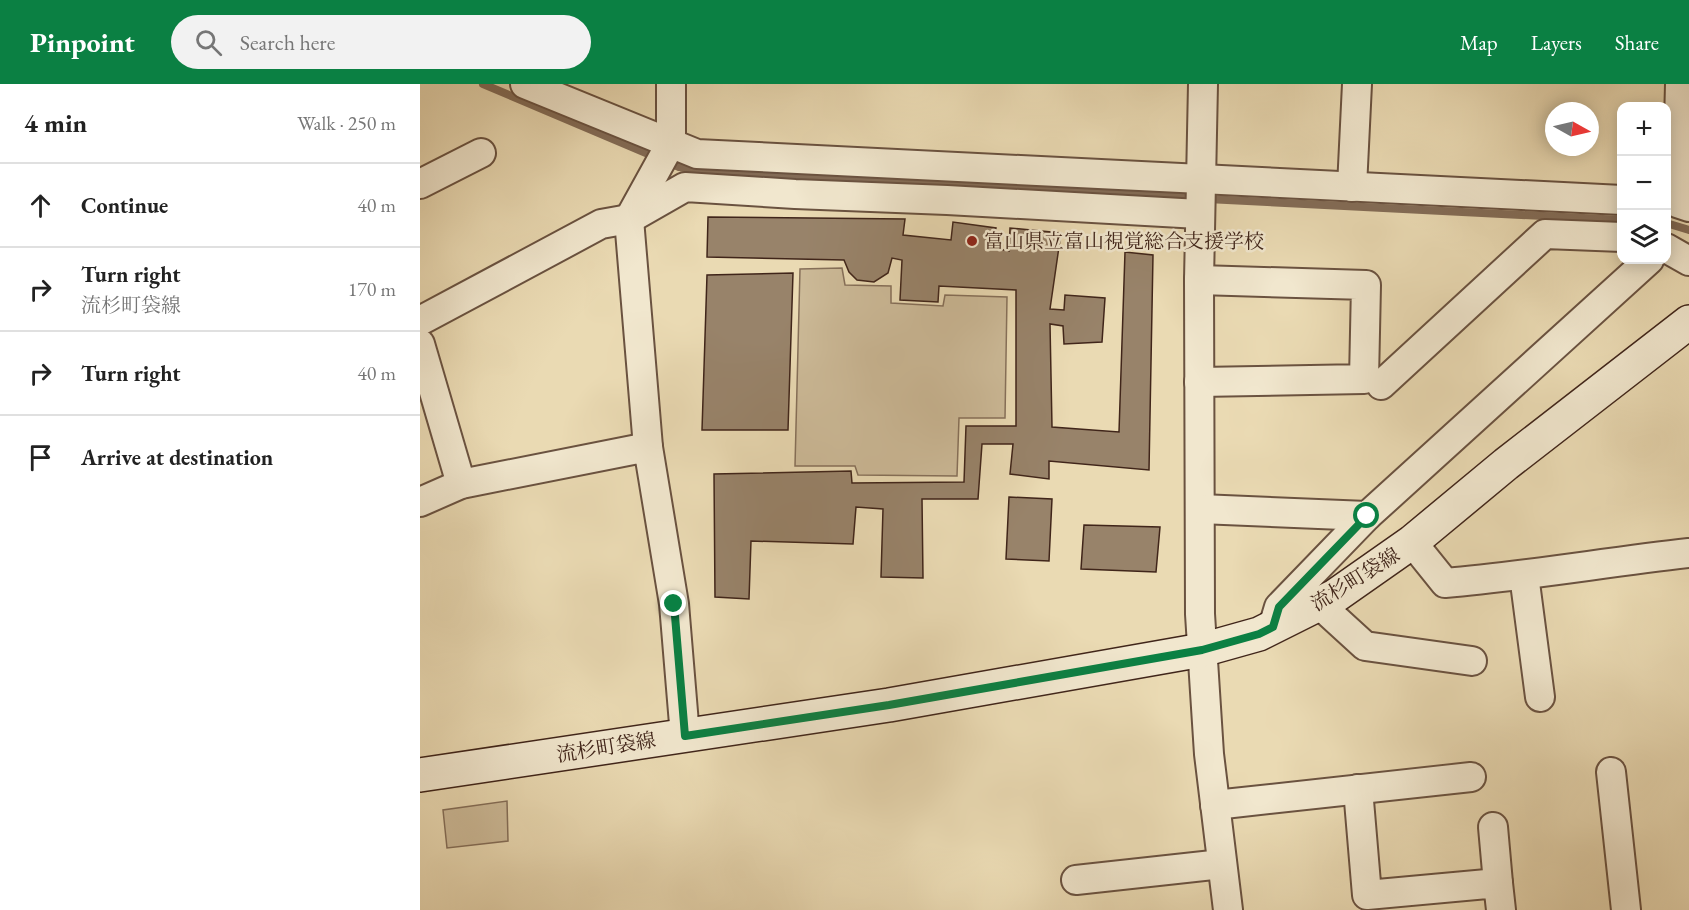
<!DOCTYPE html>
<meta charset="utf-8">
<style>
body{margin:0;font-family:"EB Garamond","Noto Serif JP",serif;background:#f2f2f2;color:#222}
.controls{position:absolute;right:18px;top:18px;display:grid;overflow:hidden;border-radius:12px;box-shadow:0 3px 15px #0003}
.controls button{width:54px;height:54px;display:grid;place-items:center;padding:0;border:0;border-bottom:2px solid #e0e0e0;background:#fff;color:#222;font:30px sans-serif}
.compass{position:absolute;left:1125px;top:18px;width:54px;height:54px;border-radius:50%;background:#fff;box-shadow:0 3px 15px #0003;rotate:98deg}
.stop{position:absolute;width:18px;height:18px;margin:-14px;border:4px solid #0b8043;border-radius:50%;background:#fff}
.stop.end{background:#0b8043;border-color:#fff;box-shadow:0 2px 6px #0008}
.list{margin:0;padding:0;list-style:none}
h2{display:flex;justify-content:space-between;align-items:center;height:78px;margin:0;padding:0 24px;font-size:26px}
h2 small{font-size:20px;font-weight:400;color:#767676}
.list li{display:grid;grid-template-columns:39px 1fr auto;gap:18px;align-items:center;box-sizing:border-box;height:84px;padding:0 24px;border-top:2px solid #e0e0e0}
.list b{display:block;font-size:22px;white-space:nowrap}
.list p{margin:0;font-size:20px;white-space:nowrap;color:#767676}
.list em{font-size:20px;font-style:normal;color:#767676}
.icon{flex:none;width:33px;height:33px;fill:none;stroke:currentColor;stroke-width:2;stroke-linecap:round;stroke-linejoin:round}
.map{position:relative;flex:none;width:1269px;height:826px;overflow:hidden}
header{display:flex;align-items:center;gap:36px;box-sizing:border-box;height:84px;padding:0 30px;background:#0b8043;color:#fff}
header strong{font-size:28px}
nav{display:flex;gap:33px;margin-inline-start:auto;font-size:21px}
.search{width:420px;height:54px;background:#f2f2f2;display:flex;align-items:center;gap:15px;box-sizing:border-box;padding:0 21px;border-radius:33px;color:#767676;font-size:22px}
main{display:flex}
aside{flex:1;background:#fff}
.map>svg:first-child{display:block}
.green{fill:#cdbb99;stroke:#86705a;stroke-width:1.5}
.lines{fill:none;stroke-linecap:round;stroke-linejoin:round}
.stream{stroke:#836c57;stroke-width:8}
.building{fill:#98836a;stroke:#40251a;stroke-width:1.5}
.street-casing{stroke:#6a5240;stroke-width:32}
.secondary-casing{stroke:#40251a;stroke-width:36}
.street{stroke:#f1e7ce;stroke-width:28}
.secondary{stroke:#f1e7ce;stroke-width:33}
.route{stroke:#0b8043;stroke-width:8}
.poi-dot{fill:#8f2418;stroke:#f1e7ce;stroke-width:2}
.labels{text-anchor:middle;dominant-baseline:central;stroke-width:5;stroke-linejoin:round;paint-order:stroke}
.poi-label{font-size:20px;fill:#40251a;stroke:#f1e7ce;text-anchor:start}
.street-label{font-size:20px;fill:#40251a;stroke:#f1e7ce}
</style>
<header>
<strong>Pinpoint</strong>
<div class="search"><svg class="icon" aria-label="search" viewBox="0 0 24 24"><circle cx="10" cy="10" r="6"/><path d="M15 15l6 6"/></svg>Search here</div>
<nav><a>Map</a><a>Layers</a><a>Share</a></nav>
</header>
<main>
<aside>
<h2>4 min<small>Walk · 250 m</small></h2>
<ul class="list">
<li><svg class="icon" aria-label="ahead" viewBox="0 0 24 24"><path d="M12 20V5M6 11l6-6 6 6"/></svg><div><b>Continue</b></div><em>40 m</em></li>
<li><svg class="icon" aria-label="right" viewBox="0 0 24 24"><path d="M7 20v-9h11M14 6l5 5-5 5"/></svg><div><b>Turn right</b><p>流杉町袋線</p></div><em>170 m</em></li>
<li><svg class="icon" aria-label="right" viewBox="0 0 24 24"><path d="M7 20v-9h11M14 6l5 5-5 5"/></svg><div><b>Turn right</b></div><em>40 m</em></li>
<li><svg class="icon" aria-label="arrive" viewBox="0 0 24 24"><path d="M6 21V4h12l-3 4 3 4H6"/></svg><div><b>Arrive at destination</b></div></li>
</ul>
</aside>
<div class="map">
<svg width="1269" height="826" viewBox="0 0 1269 826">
<rect width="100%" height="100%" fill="#eadab3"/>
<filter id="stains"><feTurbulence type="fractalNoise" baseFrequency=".00333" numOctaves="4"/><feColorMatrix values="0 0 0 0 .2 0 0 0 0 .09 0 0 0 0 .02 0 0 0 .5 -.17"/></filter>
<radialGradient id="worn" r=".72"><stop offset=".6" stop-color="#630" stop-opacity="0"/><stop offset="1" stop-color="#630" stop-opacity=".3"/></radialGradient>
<g class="green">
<path d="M422,184L425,201L471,202V219L523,222L525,211L587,213L585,334H539L537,392L438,391L435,382H375L380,185Z"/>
<path d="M87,717L88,757L27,764L23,726Z"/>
</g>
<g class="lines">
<g class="stream">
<path d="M63,0L259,83L295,89L775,114"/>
<path d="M787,115L1202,136"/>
<path d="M1246,139L1269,146"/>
</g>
</g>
<g class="building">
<path d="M288,133L485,135L483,151L531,156L533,138L576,144L573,164L589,167L590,144L641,149L630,225L644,226L645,211L685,214L682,258L644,260L643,242L630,240L632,343L699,348L705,168L733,171L729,386L629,377V395L590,390L593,360H562L558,415H502L503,494L461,493L463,425L436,423L433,460L331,457L329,515L295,513L294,390L431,387L432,399L544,398L546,342H596V206L519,202L518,218L480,216L482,176L472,174L468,189L454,198L437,196L429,188L424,176L287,173Z"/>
<path d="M373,189L368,346H282L287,191Z"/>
<path d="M589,413L632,415L629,477L586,475Z"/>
<path d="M664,441L740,443L736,488L661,485Z"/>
</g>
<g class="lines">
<g class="street-casing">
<g id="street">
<path d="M105,0L277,70L1202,116"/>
<path d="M783,0L779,196L780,530L789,670L808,826"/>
<path d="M1260,0L1257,119L1269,123"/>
<path d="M0,100L61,69"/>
<path d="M932,103L937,0"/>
<path d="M1246,164L1269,177"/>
<path d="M779,196L946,201L944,295L779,298"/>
<path d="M0,237L181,140L209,135L265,103L375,110L527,116L779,130"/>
<path d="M0,260L41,400"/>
<path d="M961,301L1125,150L1202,153"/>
<path d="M228,363L209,135L251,59V0"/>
<path d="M0,418L41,400L228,363L254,520L265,652"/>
<path d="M780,425L947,432L1229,176"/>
<path d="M992,458L1025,499C1107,492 1188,478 1269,469"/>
<path d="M1104,491L1120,613"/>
<path d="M899,520L945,562L1052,577"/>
<path d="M853,543L859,523L947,432"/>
<path d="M1191,688L1206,826"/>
<path d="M938,705L947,811L1078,799L1081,826"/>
<path d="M795,721L1051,693"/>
<path d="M1073,743L1078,799"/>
<path d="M656,796L802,780"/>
</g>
</g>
<g class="secondary-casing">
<path id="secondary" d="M0,691L469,621L782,566L839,550L915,512L992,458L1086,380L1269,238"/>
</g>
<use href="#street" class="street"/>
<use href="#secondary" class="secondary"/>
</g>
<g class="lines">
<path class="route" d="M254,520L265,652L469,621L782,566L839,550L853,543L859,523L947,432"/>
</g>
<circle class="poi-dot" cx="552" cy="157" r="6"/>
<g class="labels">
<g class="poi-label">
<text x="564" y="157">富山県立富山視覚総合支援学校</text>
</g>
<g class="street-label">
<text transform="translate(935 495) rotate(-32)">流杉町袋線</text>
<text transform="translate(186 663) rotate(-9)">流杉町袋線</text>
</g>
</g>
<rect width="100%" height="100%" filter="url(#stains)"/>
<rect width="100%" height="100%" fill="url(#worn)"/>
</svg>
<div class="controls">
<button>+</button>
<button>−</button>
<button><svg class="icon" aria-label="layers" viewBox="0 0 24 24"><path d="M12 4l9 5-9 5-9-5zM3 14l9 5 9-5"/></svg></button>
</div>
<svg class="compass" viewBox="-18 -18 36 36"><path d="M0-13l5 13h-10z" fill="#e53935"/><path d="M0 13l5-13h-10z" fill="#767676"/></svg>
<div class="stop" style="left:947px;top:432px"></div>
<div class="stop end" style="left:254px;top:520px"></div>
</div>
</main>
